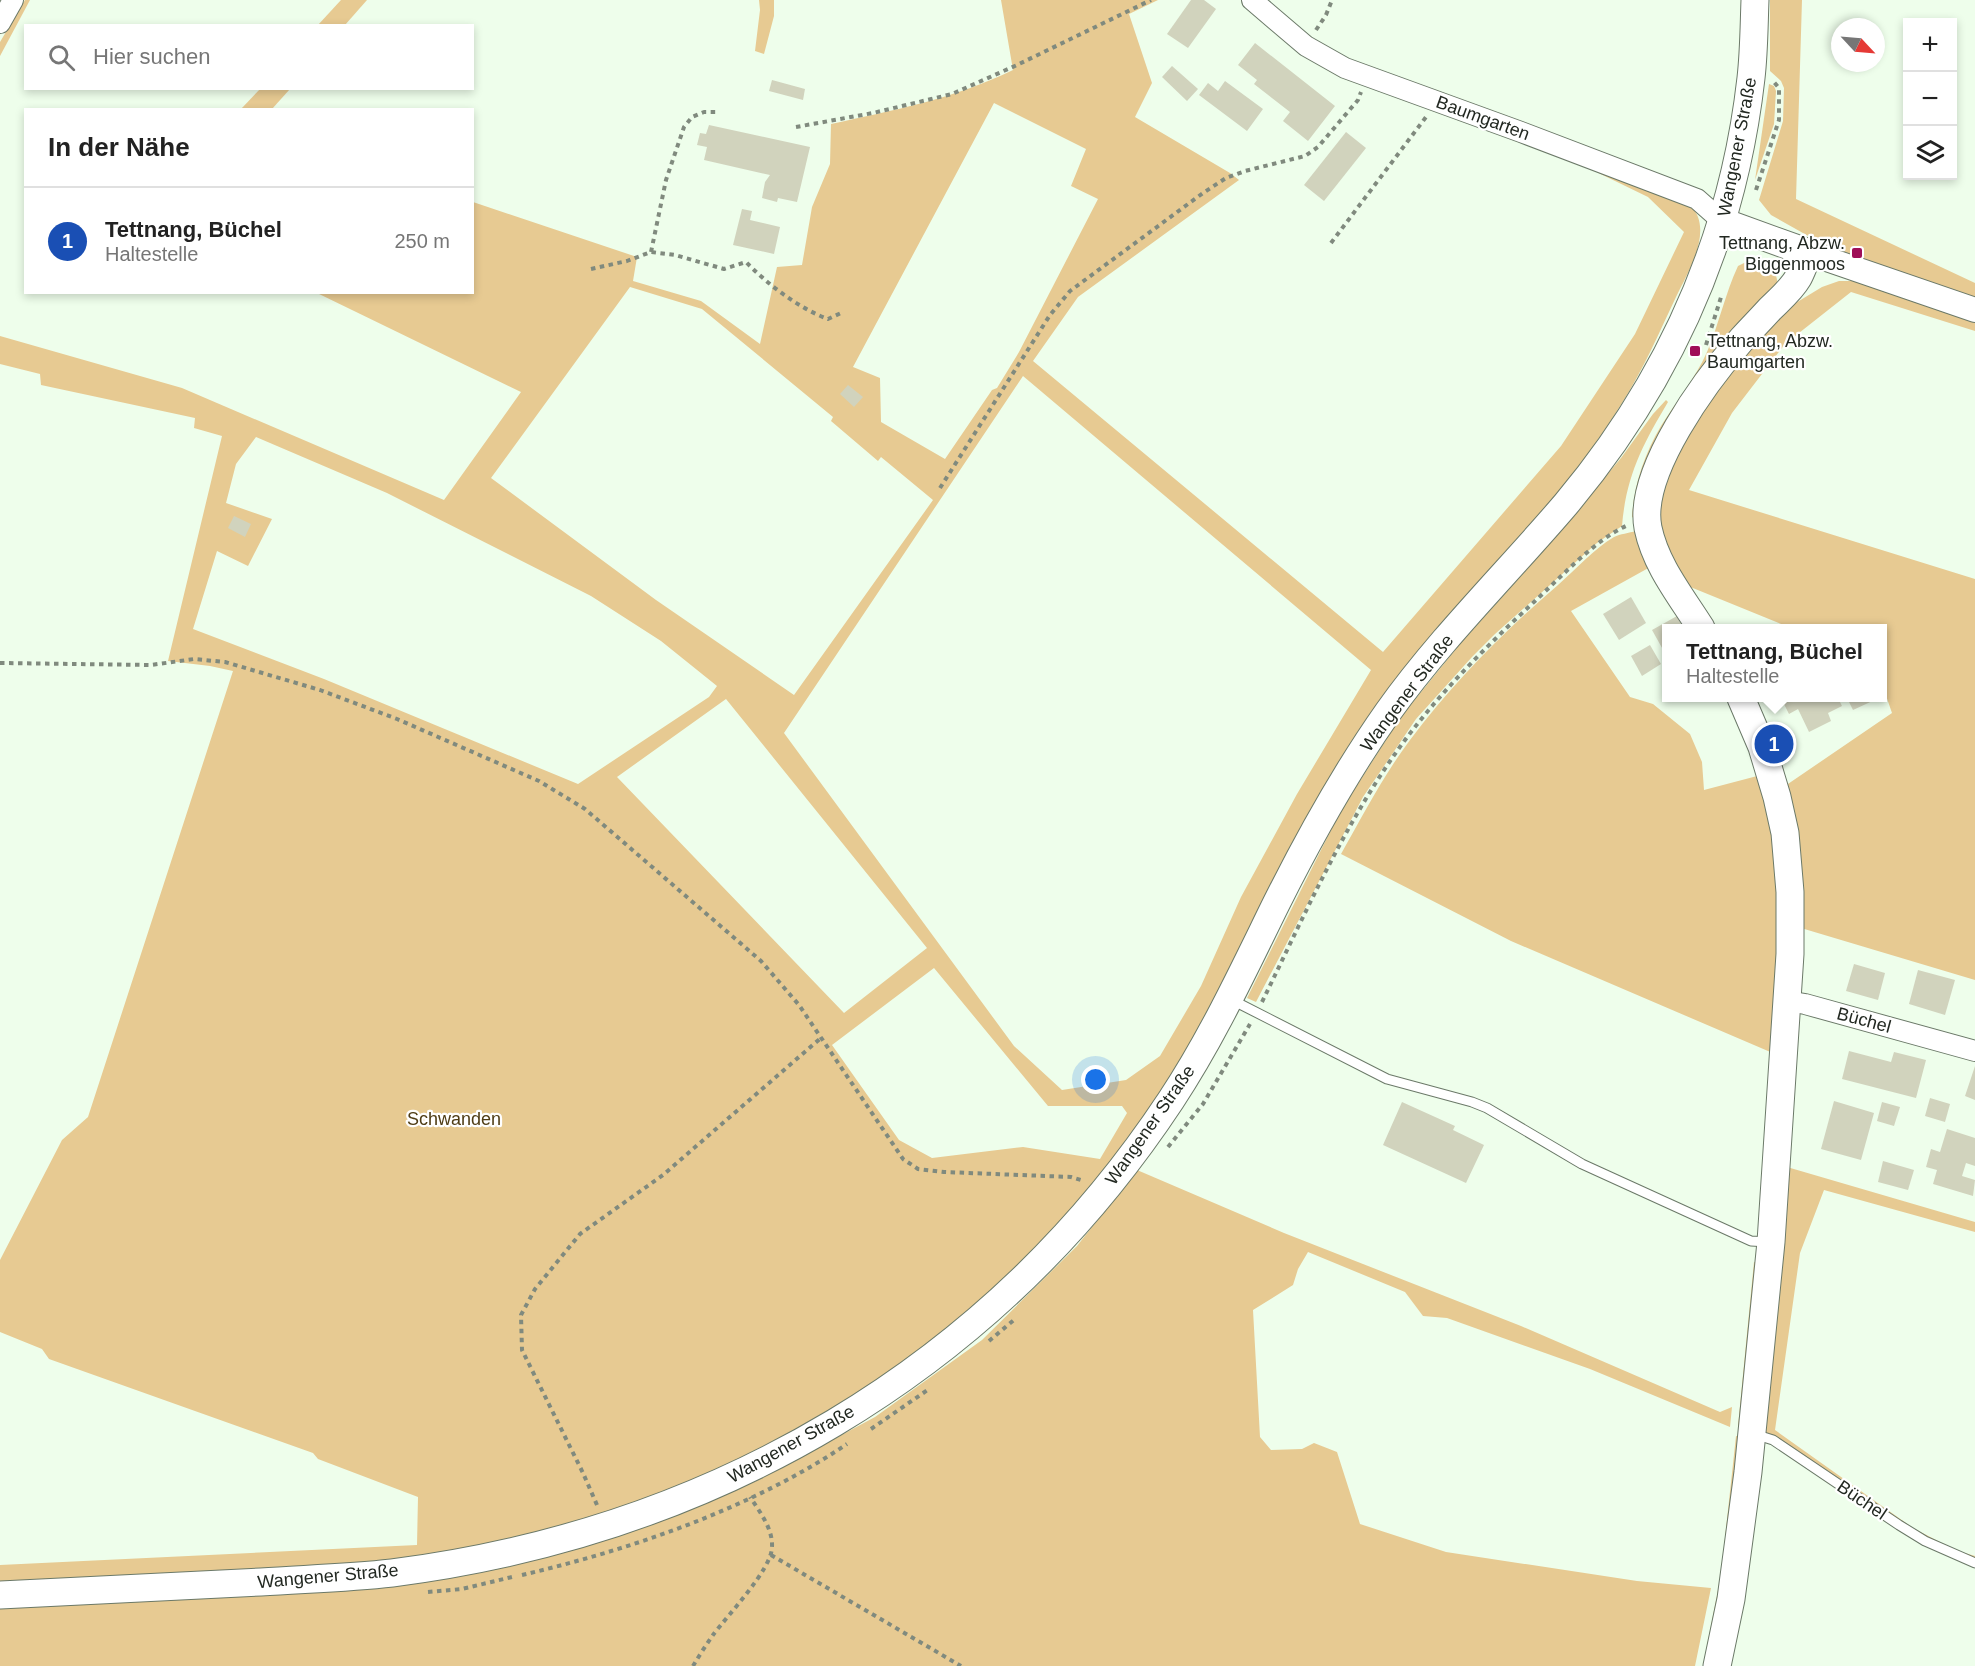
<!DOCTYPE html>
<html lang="de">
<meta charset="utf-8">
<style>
body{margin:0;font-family:Arial,sans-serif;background:#f2f2f2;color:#222}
.controls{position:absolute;right:18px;top:18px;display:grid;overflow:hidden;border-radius:0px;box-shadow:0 3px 9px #0003}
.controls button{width:54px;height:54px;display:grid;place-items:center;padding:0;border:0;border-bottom:2px solid #e0e0e0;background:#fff;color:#222;font:30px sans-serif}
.compass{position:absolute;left:1831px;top:18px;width:54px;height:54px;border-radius:50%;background:#fff;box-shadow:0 3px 9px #0003;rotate:116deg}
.you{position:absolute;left:1096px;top:1080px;width:21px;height:21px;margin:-15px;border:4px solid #fff;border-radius:50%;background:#1a73e8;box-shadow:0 0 0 9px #1a73e833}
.badge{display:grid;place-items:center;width:39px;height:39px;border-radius:50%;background:#9f0e58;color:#fff;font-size:20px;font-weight:700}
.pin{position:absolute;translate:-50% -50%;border:3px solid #fff;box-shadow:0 2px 6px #0006}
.popup{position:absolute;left:1662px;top:624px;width:225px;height:78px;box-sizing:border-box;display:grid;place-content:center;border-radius:0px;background:#fff;filter:drop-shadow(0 2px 4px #0005);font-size:20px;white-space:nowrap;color:#767676}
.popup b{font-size:22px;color:#222}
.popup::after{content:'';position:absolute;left:50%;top:100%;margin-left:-12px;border:12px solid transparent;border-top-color:#fff}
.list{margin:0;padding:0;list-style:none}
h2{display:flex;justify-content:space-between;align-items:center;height:78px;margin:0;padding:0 24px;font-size:26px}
h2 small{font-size:20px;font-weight:400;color:#767676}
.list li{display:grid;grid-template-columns:39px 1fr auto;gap:18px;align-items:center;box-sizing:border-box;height:108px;padding:0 24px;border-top:2px solid #e0e0e0}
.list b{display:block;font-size:22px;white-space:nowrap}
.list p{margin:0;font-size:20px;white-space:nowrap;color:#767676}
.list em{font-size:20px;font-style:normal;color:#767676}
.icon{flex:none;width:33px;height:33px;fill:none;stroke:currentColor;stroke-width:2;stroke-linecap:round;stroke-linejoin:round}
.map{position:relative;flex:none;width:1975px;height:1666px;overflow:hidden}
.search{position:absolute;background:#fff;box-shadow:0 3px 9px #0003;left:24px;top:24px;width:450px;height:66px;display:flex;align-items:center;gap:15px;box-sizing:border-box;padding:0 21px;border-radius:0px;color:#767676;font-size:22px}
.panel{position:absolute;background:#fff;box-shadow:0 3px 9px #0003;left:24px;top:108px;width:450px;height:186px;border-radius:0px}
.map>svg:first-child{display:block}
.green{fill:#e7ca92;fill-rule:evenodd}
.building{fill:#d1d3bd}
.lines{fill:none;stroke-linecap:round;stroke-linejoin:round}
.service-casing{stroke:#6b7968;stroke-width:11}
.minor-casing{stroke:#6b7968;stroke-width:22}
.tertiary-casing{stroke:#6b7968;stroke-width:26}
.secondary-casing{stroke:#6b7968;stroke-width:29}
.path{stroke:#808a7e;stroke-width:4;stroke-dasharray:4.5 4.5;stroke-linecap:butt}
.service{stroke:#fff;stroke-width:9}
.minor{stroke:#fff;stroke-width:20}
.tertiary{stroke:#fff;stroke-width:24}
.secondary{stroke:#fff;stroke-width:27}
.poi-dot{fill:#9f0e58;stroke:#fff;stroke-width:2}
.labels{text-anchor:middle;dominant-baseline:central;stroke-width:4.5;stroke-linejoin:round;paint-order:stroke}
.street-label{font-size:18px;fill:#222821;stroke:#fff}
.poi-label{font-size:18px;fill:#222821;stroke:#fff;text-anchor:end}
.park-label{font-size:18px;fill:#4f3c14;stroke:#fff}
</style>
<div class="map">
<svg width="1975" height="1666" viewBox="0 0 1975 1666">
<rect width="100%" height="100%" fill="#eefeeb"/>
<g class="green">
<path d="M25,0H30L0,56V42Z"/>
<path d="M341,0H367L345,25H318Z"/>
<path d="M759,0H774V16L764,54L755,51L760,10Z"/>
<path d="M1001,0H1158L1129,14L1152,83L1135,117L1230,173L1239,180L1078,297L1033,361L1383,652L1561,446L1635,334L1684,232L1648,197L1547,148L1690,205C1715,229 1688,272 1676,297C1659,333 1643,370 1622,403C1583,466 1536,521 1487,576L1177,1070L1111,1164L1032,1252L974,1308L902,1365L824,1416L756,1454L614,1513L535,1535L420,1558L319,1569L0,1586V1565L417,1545L418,1497L318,1459L313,1453L49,1359L42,1349L0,1332V1260L62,1140L88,1117L233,671L210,666L168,661L222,436L194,428L195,418L41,385L40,374L0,364V336L182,388L444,500L521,392L317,293L472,292L473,202L637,257L633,281L701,301L760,344L777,267L802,265L812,207L830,164L831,124C895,110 953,99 1013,70ZM994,103L1086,149L1071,186L1098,199L1019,352L997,388L992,390L945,459L881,422L880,378L853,367ZM630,287L702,309L833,417L831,421L878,461L881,457L933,500L794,695L656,600L491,478ZM1023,376L1371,670L1297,794L1241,897L1201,986L1160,1056L1126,1080L1062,1090L1014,1046L784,733ZM256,437L387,493L591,596L661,641L717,686L709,697L578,784L324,679L193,629L217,551L248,566L272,519L226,503L236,464ZM726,699L927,948L844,1013L617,777ZM934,968L1048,1106H1122L1127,1113L1100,1159L1023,1147L932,1158L899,1140L832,1045Z"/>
<path d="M1770,0H1802L1796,199L1975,283V302L1819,242L1771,215L1759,200L1783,121L1784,88L1781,81L1770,71Z"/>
<path d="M1769,84L1774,86L1776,91L1774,124L1755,180Z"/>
<path d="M261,88H290V89L272,109H241Z"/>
<path d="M1754,258C1771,263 1777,270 1778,287L1636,519L1632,517C1634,485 1644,455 1661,426C1676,402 1695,379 1707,352C1719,324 1725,294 1738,266Z"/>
<path d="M1839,281H1856L1975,319V331L1851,292L1785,344L1732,413L1689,490L1975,579V980L1801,928L1785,786L1892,713L1882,684V628H1791L1683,584L1658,525L1661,499L1665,482L1697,417L1767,328L1794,304L1822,287Z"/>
<path d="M1666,400L1668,402C1643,444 1626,476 1622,526L1597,543L1495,634L1472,657L1416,719L1363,797L1256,1002L1247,998L1340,812L1400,718L1460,644L1545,549L1621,458L1653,414Z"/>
<path d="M1636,531L1652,566L1571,611L1630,697L1653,704L1690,734L1702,762L1704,790L1761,775L1781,871L1775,1054L1511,941L1341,854C1363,815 1383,776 1410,740C1453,683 1504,631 1558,585C1576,569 1594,549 1614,537C1620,534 1629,533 1636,531Z"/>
<path d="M1787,1167L1975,1222V1232L1824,1190L1800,1253L1775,1430L1913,1528L1955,1550L1975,1556V1563L1953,1555L1761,1435Z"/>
<path d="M1137,1170L1284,1233L1521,1326L1720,1412L1732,1407L1730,1427L1590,1369L1447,1318L1423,1316L1405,1292L1308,1252L1298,1269L1293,1285L1253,1310L1260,1437L1271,1450L1302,1449L1314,1443L1337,1452L1360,1524L1446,1552L1637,1581L1711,1588L1695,1666H0V1607L595,1541L683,1512L756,1481L875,1417L982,1340L1077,1246Z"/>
<path d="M1754,1262L1759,1263L1743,1425L1738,1426Z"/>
<path d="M1736,1436L1743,1437L1708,1666H1703L1721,1575Z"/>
</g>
<g class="building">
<path d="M1191,0H1204L1216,9L1188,48L1167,34Z"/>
<path d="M1255,43L1335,106L1308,141L1283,121L1290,112L1254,84L1257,80L1238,65Z"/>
<path d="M1172,66L1198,89L1187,101L1162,77Z"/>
<path d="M772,80L805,89L803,100L769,91Z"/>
<path d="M1225,81L1263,109L1247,131L1199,95L1208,83L1218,91Z"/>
<path d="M709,125L810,147L797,202L778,198L777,202L762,198L765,182L770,175L704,160L707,147L697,145L700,133L706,134Z"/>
<path d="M1346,132L1366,148L1324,201L1304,185Z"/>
<path d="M742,209L752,211L750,220L780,227L774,254L733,245Z"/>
<path d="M1854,249L1863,253L1860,259L1851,255Z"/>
<path d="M848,385L863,397L854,407L840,394Z"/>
<path d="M234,516L251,524L245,537L228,528Z"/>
<path d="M1631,597L1646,623L1619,640L1603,614Z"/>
<path d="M1677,616L1683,628H1666V655L1652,630Z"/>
<path d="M1650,645L1661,664L1642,676L1631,656Z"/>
<path d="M1786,698H1838L1842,706L1828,713L1831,721L1809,732L1798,709L1789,714L1782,700Z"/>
<path d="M1847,698H1879L1853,710Z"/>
<path d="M1854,964L1885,973L1878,1000L1846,991Z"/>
<path d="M1918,970L1955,980L1945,1015L1909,1004Z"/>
<path d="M1849,1051L1891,1062L1894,1052L1926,1060L1916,1098L1842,1079Z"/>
<path d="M1975,1066V1100L1965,1096Z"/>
<path d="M1930,1098L1950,1104L1945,1122L1925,1116Z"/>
<path d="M1834,1101L1874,1113L1861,1160L1821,1149Z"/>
<path d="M1402,1102L1455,1126L1453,1130L1484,1145L1466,1183L1383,1145Z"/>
<path d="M1882,1102L1900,1107L1894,1126L1877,1121Z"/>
<path d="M1947,1129L1975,1138V1166L1966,1163L1962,1176L1975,1180L1973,1196L1933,1184L1937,1170L1926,1167L1931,1149L1940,1152Z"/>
<path d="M1883,1161L1914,1170L1908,1190L1878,1182Z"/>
</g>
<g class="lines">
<g class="service-casing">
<g id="service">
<path d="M1232,1000L1387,1079L1472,1102L1487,1108L1582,1164L1751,1241L1768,1242"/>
<path d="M1754,1434L1773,1440L1899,1525L1925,1541L1975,1563"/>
</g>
</g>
<g class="minor-casing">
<g id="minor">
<path d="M1252,0L1306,46L1345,68L1521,132L1697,199L1723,222"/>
<path d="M0,23L13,0"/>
<path d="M1787,1001L1805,1004L1975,1051"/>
</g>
</g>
<g class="tertiary-casing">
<path id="tertiary" d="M1809,253L1975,310"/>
</g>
<g class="secondary-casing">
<g id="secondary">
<path d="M1701,628C1681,596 1656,566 1648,528C1637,472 1707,379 1742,339C1751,329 1761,319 1770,309C1780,299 1791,290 1798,278C1802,271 1805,261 1809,253L1723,222"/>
<path d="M0,1595C87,1591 174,1587 261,1582C305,1579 348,1578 392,1573C712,1532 992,1371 1171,1100C1212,1038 1243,971 1276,904C1309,838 1345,773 1388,712C1440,639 1508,572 1566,504C1670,380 1733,238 1751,78C1754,52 1754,26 1755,0"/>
<path d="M1717,1666L1731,1599L1748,1472L1771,1242L1790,954V892L1785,833L1777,797L1762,747L1741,698"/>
</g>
</g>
<g class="path">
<path d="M1316,30L1326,15L1332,0"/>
<path d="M796,127L873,113L952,94L1017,65L1151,0"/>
<path d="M1756,190L1779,120V88L1773,81"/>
<path d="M1331,243L1426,117"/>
<path d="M651,252L666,180L684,127L692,117L704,112H716"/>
<path d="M591,269L627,261L651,252L675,255L724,269L746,262C767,284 800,309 828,319L841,313"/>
<path d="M1706,345L1722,294"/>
<path d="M940,488L1050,315L1070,291L1203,193L1226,178L1245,171L1305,156L1318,147L1358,100L1361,92"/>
<path d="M0,663L151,665L194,659L225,662L320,690L397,719L539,781L585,809L761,961L799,1005L903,1159L918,1169L944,1172L1071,1177L1084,1181"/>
<path d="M1262,1002C1306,912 1346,820 1405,740C1443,689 1489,644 1535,601C1561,577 1595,540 1626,526"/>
<path d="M1168,1147L1203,1104L1250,1024"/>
<path d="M989,1341L1015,1319"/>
<path d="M871,1429L929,1389"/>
<path d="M597,1505L583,1473L522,1350L521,1315L535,1289L580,1234L663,1175L822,1037"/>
<path d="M771,1555L961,1666"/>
<path d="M522,1575C633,1549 752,1508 847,1444"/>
<path d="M428,1592L462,1589L512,1577"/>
<path d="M693,1666C699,1656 706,1645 713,1635C727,1616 772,1569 772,1547C773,1529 760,1512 750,1497"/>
</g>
<use href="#service" class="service"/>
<use href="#minor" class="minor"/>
<use href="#tertiary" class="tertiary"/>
<use href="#secondary" class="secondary"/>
</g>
<g class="poi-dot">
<rect x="1851" y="247" width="12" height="12" rx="3"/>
<rect x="1689" y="345" width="12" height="12" rx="3"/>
</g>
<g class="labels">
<g class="street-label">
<text transform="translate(1483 118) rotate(20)">Baumgarten</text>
<text transform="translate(1737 147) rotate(-79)">Wangener Straße</text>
<text transform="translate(1407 693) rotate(-53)">Wangener Straße</text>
<text transform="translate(1864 1020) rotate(15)">Büchel</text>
<text transform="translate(1150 1125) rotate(-55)">Wangener Straße</text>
<text transform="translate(791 1444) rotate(-29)">Wangener Straße</text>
<text transform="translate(1862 1500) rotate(34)">Büchel</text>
<text transform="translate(328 1576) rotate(-5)">Wangener Straße</text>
</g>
<g class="poi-label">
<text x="1845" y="243">Tettnang, Abzw.<tspan x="1845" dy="21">Biggenmoos</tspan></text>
<text x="1707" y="341" text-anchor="start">Tettnang, Abzw.<tspan x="1707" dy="21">Baumgarten</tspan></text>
</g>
<g class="park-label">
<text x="454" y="1119">Schwanden</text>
</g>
</g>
</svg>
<div class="controls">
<button>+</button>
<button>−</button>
<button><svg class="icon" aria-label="layers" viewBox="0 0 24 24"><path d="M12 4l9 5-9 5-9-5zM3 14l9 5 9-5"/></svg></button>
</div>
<svg class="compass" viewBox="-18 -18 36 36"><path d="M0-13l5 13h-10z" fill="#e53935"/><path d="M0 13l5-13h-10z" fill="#767676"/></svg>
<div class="you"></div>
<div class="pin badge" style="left:1774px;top:744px;background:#1a4fb4">1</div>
<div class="popup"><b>Tettnang, Büchel</b>Haltestelle</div>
<div class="search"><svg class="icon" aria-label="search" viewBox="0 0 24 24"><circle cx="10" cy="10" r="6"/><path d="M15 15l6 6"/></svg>Hier suchen</div>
<section class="panel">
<h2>In der Nähe<small></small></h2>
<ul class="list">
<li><span class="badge" style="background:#1a4fb4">1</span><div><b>Tettnang, Büchel</b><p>Haltestelle</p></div><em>250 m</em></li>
</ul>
</section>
</div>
